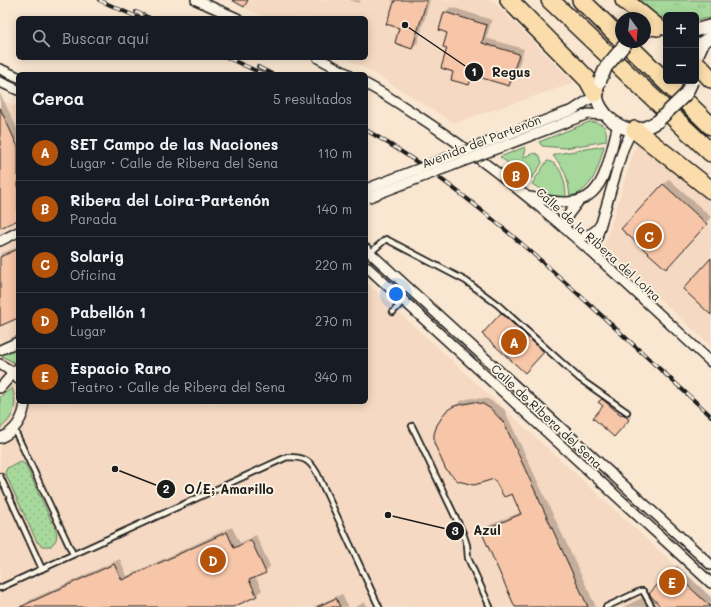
<!DOCTYPE html>
<html lang="es">
<meta charset="utf-8">
<style>
body{margin:0;font-family:Mali,sans-serif;background:#20242c;color:#f1f3f6}
.controls{position:absolute;right:12px;top:12px;display:grid;overflow:hidden;border-radius:6px;box-shadow:0 2px 10px #0003}
.controls button{width:36px;height:36px;display:grid;place-items:center;padding:0;border:0;border-bottom:1px solid #363941;background:#171b24;color:#f1f3f6;font:20px sans-serif}
.compass{position:absolute;left:615px;top:12px;width:36px;height:36px;border-radius:50%;background:#171b24;box-shadow:0 2px 10px #0003;rotate:165deg}
.you{position:absolute;left:396px;top:294px;width:14px;height:14px;margin:-10px;border:3px solid #fff;border-radius:50%;background:#1a73e8;box-shadow:0 0 0 6px #1a73e833}
.badge{display:grid;place-items:center;width:26px;height:26px;border-radius:50%;background:#b45309;color:#fff;font-size:13px;font-weight:700}
.pin{position:absolute;translate:-50% -50%;border:2px solid #fff;box-shadow:0 1px 4px #0006}
.list{margin:0;padding:0;list-style:none}
h2{display:flex;justify-content:space-between;align-items:center;height:52px;margin:0;padding:0 16px;font-size:17px}
h2 small{font-size:13px;font-weight:400;color:#9ea1a6}
.list li{display:grid;grid-template-columns:26px 1fr auto;gap:12px;align-items:center;box-sizing:border-box;height:56px;padding:0 16px;border-top:1px solid #363941}
.list b{display:block;font-size:15px;white-space:nowrap}
.list p{margin:0;font-size:13px;white-space:nowrap;color:#9ea1a6}
.list em{font-size:13px;font-style:normal;color:#9ea1a6}
.icon{flex:none;width:22px;height:22px;fill:none;stroke:currentColor;stroke-width:2;stroke-linecap:round;stroke-linejoin:round}
.map{position:relative;flex:none;width:711px;height:607px;overflow:hidden}
.search{position:absolute;background:#171b24;box-shadow:0 2px 10px #0003;left:16px;top:16px;width:352px;height:44px;display:flex;align-items:center;gap:10px;box-sizing:border-box;padding:0 14px;border-radius:6px;color:#9ea1a6;font-size:15px}
.panel{position:absolute;background:#171b24;box-shadow:0 2px 10px #0003;left:16px;top:72px;width:352px;height:332px;border-radius:6px}
.map>svg:first-child{display:block}
.built{fill:#f5d9c2}
.grass{fill:#a6d99b;stroke:#617a5c}
.park{fill:url(#park-tufts);stroke:#617a5c}
.garden{fill:url(#garden-dots);stroke:#617a5c}
.shadow{fill:#0003}
.building{fill:#f7c5a7;stroke:#1c1c1c}
.lines{fill:none;stroke-linecap:round;stroke-linejoin:round}
.service-casing{stroke:#1c1c1c;stroke-width:8}
.minor-casing{stroke:#1c1c1c;stroke-width:12}
.tertiary-casing{stroke:#1c1c1c;stroke-width:15}
.motorway-casing{stroke:#1c1c1c;stroke-width:20}
.service{stroke:#fcf5e5;stroke-width:4.5}
.minor{stroke:#fcf5e5;stroke-width:9}
.tertiary{stroke:#fcf5e5;stroke-width:12}
.motorway{stroke:#faddab;stroke-width:17}
.rail-casing{stroke:#1c1c1c;stroke-width:4}
.rail{stroke:#fcf5e5;stroke-width:2.5;stroke-dasharray:8;stroke-linecap:butt}
.minor-bridge-casing{stroke:#1c1c1c;stroke-width:12;stroke-linecap:butt}
.tertiary-bridge-casing{stroke:#1c1c1c;stroke-width:15;stroke-linecap:butt}
.minor-bridge{stroke:#fcf5e5;stroke-width:9}
.tertiary-bridge{stroke:#fcf5e5;stroke-width:12}
.labels{text-anchor:middle;dominant-baseline:central;stroke-width:3.5;stroke-linejoin:round;paint-order:stroke}
.street-label{font-size:12px;fill:#1c1c1c;stroke:#fcf5e5}
.leader{fill:none;stroke:#1c1c1c;stroke-width:1.5}
.callout-dot{fill:#1c1c1c;stroke:#fcf5e5;stroke-width:1.5}
.mark-label{font-size:12px;text-anchor:middle;font-weight:bold;fill:#fff}
.callout-label{font-size:13px;text-anchor:middle;font-weight:bold;fill:#1c1c1c;stroke:#fcf5e5;stroke-width:3.5;stroke-linejoin:round;paint-order:stroke}
</style>
<div class="map">
<svg width="711" height="607" viewBox="0 0 711 607">
<defs>
<pattern id="park-tufts" width="24" height="20" patternUnits="userSpaceOnUse"><rect width="24" height="20" fill="#a6d99b"/><path d="M3 7l-1-3M5 7V3M7 7l1-3M15 17l-1-3M17 17v-4M19 17l1-3" fill="none" stroke="#8eba85"/></pattern>
<pattern id="garden-dots" width="8" height="8" patternUnits="userSpaceOnUse"><rect width="8" height="8" fill="#a6d99b"/><path d="M2 2h.1M6 6h.1" fill="none" stroke="#8eba85" stroke-width="1.8" stroke-linecap="round"/></pattern>
</defs>
<rect width="100%" height="100%" fill="#fae7d2"/>
<filter id="ink" filterUnits="userSpaceOnUse"><feTurbulence type="fractalNoise" baseFrequency=".025" numOctaves="2"/><feDisplacementMap in="SourceGraphic" scale="8" xChannelSelector="R" yChannelSelector="G"/><feConvolveMatrix kernelMatrix="1 2 1 2 8 2 1 2 1" color-interpolation-filters="sRGB"/></filter>
<g filter="url(#ink)">
<g class="built">
<path d="M227,0H492L574,83L454,123L375,74L346,58H366V18H268Z"/>
<path d="M0,99L18,107V402H366V282L711,598V607H0Z"/>
<path d="M639,144L711,202V346L604,248L633,153L636,146Z"/>
</g>
<g class="grass">
<path d="M589,122C603,122 608,127 606,141L565,148L542,146L539,142Z"/>
<path d="M604,146C598,168 594,189 570,197C568,179 566,169 553,156L557,154Z"/>
<path d="M525,147L526,150L523,157L535,153L540,156L542,163L533,177L528,178L500,157Z"/>
<path d="M547,161C562,162 566,186 566,197L549,195L532,184Z"/>
<path d="M18,346V360L15,363L0,355Z"/>
<path d="M12,388C18,403 14,419 0,428V397Z"/>
</g>
<path class="park" d="M632,0H711V18L696,20V15H666V18H656Z"/>
<path class="garden" d="M21,462L25,464L57,533L56,540L51,546H42L37,542L5,473L7,468Z"/>
<g class="shadow">
<path d="M349,0H361L358,3Z"/>
<path d="M391,0H430L418,42L412,48L401,27L395,3Z"/>
<path d="M451,7L492,20L486,38L524,49L514,80L509,85L475,75L468,84L455,71L448,48L449,32L445,12Z"/>
<path d="M0,93L18,130V219L0,227Z"/>
<path d="M669,179L711,217L671,263L623,229Z"/>
<path d="M18,247V317L0,325V254Z"/>
<path d="M507,308L549,346L530,366L483,334Z"/>
<path d="M605,397L624,413L626,412L631,417L614,435L604,406L600,402Z"/>
<path d="M471,398L488,399L504,409L596,607H516L482,532L488,526L521,512L512,492L495,478L451,475L442,462L435,443L447,412L461,401Z"/>
<path d="M232,527L240,543L256,535L270,566L265,572L255,576L262,590L256,595L231,607L24,606L30,600L120,559L127,576Z"/>
<path d="M677,565L711,597V607H664L652,596L657,607H623L650,594Z"/>
<path d="M342,594L348,607H313Z"/>
<path d="M365,602L367,607H355Z"/>
</g>
<g class="building">
<path d="M232,0H248L244,7Z"/>
<path d="M395,0H427L412,49L395,43L399,28L386,24Z"/>
<path d="M444,12L487,25L482,43L519,54L509,86L472,75L469,85L451,80L453,72L441,68L447,48L443,47L447,33L439,30Z"/>
<path d="M0,108L18,147V220L0,228Z"/>
<path d="M663,184L707,224L666,269L621,229Z"/>
<path d="M18,249V318L0,326V257Z"/>
<path d="M711,258V315L683,289Z"/>
<path d="M501,313L544,352L525,373L482,334Z"/>
<path d="M602,399L621,415L623,414L629,420L614,437L593,418L603,406L598,402Z"/>
<path d="M474,402L483,404L491,409L504,423L588,607H515L481,531L521,514L512,494L504,497L494,479L474,485L458,481L446,470L434,443V434L437,425L446,411L454,406Z"/>
<path d="M227,532L234,548L251,540L266,573L249,580L257,596L233,607H20L114,564L122,580Z"/>
<path d="M671,570L711,607H661L649,594Z"/>
<path d="M336,598L340,607H317Z"/>
</g>
<g class="lines">
<g class="service-casing">
<g id="service">
<path d="M370,253L386,239L466,281L498,305L580,379L627,412"/>
<path d="M393,312L403,301"/>
<path d="M412,426L463,533L467,545L468,558L490,607"/>
<path d="M14,429L73,554"/>
<path d="M0,476L42,569"/>
<path d="M0,588L287,457C303,457 309,459 317,473L379,607"/>
<path d="M606,607L640,591H643L652,607"/>
</g>
</g>
<g class="minor-casing">
<g id="minor">
<path d="M196,0L237,18"/>
<path d="M318,58L348,74"/>
<path d="M0,69L18,77"/>
<path d="M0,82L18,90"/>
<path d="M366,84C387,95 407,109 427,122C531,191 620,278 711,362"/>
<path d="M559,115L573,110L596,95"/>
<path d="M564,123L588,114L606,115"/>
<path d="M531,197C602,215 603,183 618,124"/>
<path d="M565,228L568,215L578,202"/>
<path d="M571,234C583,237 594,236 600,225"/>
<path d="M0,241L18,232"/>
<path d="M366,249L711,565"/>
<path d="M597,257L595,244L623,149L632,130"/>
<path d="M366,266L711,583"/>
<path d="M0,350L18,342"/>
<path d="M0,364L14,373L18,379"/>
<path d="M0,388L18,368"/>
<path d="M0,438C15,432 24,418 25,402"/>
</g>
</g>
<g class="tertiary-casing">
<g id="tertiary">
<path d="M696,30L711,26"/>
<path d="M645,31L657,27L666,29"/>
<path d="M697,55L703,42L711,37"/>
<path d="M598,86C591,105 615,130 635,130C643,130 651,125 658,121"/>
</g>
</g>
<g class="motorway-casing">
<g id="motorway">
<path d="M509,0L588,80L595,93"/>
<path d="M550,0L711,153"/>
<path d="M581,0L621,39"/>
<path d="M624,0L657,27"/>
<path d="M625,42L711,126"/>
<path d="M698,65L711,79"/>
<path d="M635,130L711,190"/>
</g>
</g>
<use href="#service" class="service"/>
<use href="#minor" class="minor"/>
<use href="#tertiary" class="tertiary"/>
<use href="#motorway" class="motorway"/>
<g class="rail-casing">
<g id="rail">
<path d="M99,0L139,18"/>
<path d="M136,12L150,18"/>
<path d="M228,58L263,74"/>
<path d="M258,67L272,74"/>
<path d="M366,130C448,177 519,240 588,303C629,341 670,378 711,416"/>
</g>
</g>
<use href="#rail" class="rail"/>
<g class="minor-bridge-casing">
<g id="minor-bridge">
<path d="M366,189L559,115"/>
<path d="M367,198L564,123"/>
</g>
</g>
<g class="tertiary-bridge-casing">
<g id="tertiary-bridge">
<path d="M600,81L606,67L627,42"/>
<path d="M658,121L686,94L692,81"/>
</g>
</g>
<use href="#minor-bridge" class="minor-bridge"/>
<use href="#tertiary-bridge" class="tertiary-bridge"/>
</g>
</g>
<g class="labels">
<g class="street-label">
<text transform="translate(481 141) rotate(-21)">Avenida del Partenón</text>
<text transform="translate(599 244) rotate(42)">Calle de la Ribera del Loira</text>
<text transform="translate(547 416) rotate(43)">Calle de Ribera del Sena</text>
</g>
</g>
<path class="leader" d="M405 25L474 72M115 469L166 489M388 515L455 531"/>
<g class="callout-dot">
<circle cx="405" cy="25" r="4"/>
<circle cx="115" cy="469" r="4"/>
<circle cx="388" cy="515" r="4"/>
<circle cx="474" cy="72" r="10"/>
<circle cx="166" cy="489" r="10"/>
<circle cx="455" cy="531" r="10"/>
</g>
<g class="mark-label">
<text x="474" y="76">1</text>
<text x="166" y="493">2</text>
<text x="455" y="535">3</text>
</g>
<g class="callout-label">
<text x="511" y="77">Regus</text>
<text x="229" y="494">O/E; Amarillo</text>
<text x="487" y="535">Azul</text>
</g>
</svg>
<div class="controls">
<button>+</button>
<button>−</button>
</div>
<svg class="compass" viewBox="-18 -18 36 36"><path d="M0-13l5 13h-10z" fill="#e53935"/><path d="M0 13l5-13h-10z" fill="#9ea1a6"/></svg>
<div class="you"></div>
<div class="pin badge" style="left:514px;top:342px">A</div>
<div class="pin badge" style="left:516px;top:175px">B</div>
<div class="pin badge" style="left:649px;top:236px">C</div>
<div class="pin badge" style="left:213px;top:560px">D</div>
<div class="pin badge" style="left:672px;top:582px">E</div>
<div class="search"><svg class="icon" aria-label="search" viewBox="0 0 24 24"><circle cx="10" cy="10" r="6"/><path d="M15 15l6 6"/></svg>Buscar aquí</div>
<section class="panel">
<h2>Cerca<small>5 resultados</small></h2>
<ul class="list">
<li><span class="badge">A</span><div><b>SET Campo de las Naciones</b><p>Lugar · Calle de Ribera del Sena</p></div><em>110 m</em></li>
<li><span class="badge">B</span><div><b>Ribera del Loira-Partenón</b><p>Parada</p></div><em>140 m</em></li>
<li><span class="badge">C</span><div><b>Solarig</b><p>Oficina</p></div><em>220 m</em></li>
<li><span class="badge">D</span><div><b>Pabellón 1</b><p>Lugar</p></div><em>270 m</em></li>
<li><span class="badge">E</span><div><b>Espacio Raro</b><p>Teatro · Calle de Ribera del Sena</p></div><em>340 m</em></li>
</ul>
</section>
</div>
